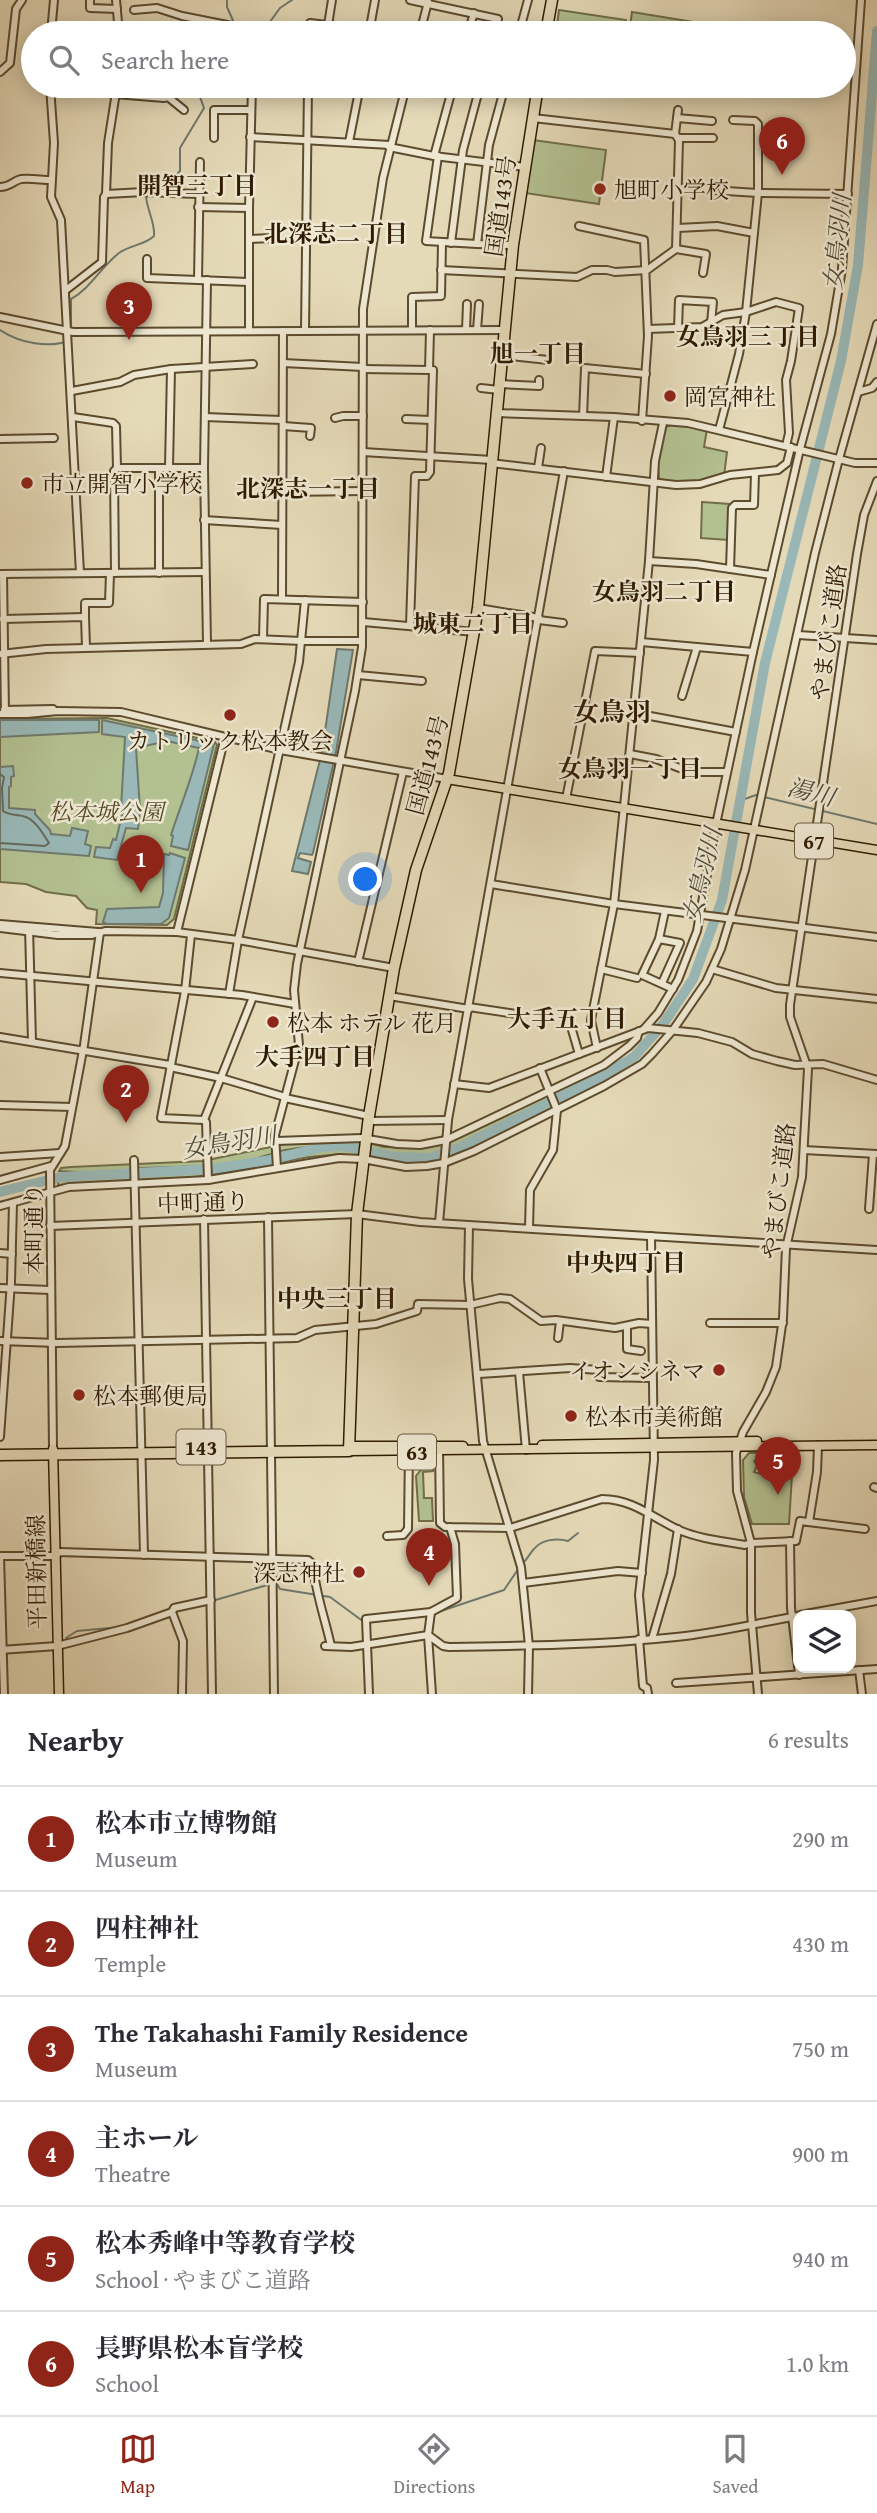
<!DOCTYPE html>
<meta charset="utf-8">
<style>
body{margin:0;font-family:"Gentium Book Plus","Noto Serif JP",serif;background:#f7f7f7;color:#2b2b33}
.controls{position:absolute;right:21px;bottom:21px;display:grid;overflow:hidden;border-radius:14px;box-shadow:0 4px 18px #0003}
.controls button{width:63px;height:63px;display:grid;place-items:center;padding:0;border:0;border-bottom:2px solid #e1e1e2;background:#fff;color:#2b2b33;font:35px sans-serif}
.you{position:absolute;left:366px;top:880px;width:24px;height:24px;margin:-18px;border:5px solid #fff;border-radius:50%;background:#1a73e8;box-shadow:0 0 0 10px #1a73e833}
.badge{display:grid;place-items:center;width:46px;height:46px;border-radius:50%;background:#8f2418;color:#fff;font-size:23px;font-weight:700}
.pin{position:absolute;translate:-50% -58px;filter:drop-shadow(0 2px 4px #0008)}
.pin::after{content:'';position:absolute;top:37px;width:24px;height:21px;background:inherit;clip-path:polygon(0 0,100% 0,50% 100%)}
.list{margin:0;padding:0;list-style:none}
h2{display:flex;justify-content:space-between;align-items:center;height:91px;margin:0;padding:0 28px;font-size:30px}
h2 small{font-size:23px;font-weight:400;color:#7c7c81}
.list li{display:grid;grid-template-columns:46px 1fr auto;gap:21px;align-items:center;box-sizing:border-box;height:105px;padding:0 28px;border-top:2px solid #e1e1e2}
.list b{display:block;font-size:26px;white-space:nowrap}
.list p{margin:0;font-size:23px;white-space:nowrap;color:#7c7c81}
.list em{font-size:23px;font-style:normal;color:#7c7c81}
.icon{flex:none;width:38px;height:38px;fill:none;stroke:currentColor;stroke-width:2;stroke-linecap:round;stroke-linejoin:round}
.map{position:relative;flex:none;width:877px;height:1694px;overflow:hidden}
.search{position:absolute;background:#fff;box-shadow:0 4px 18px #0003;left:21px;right:21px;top:21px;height:77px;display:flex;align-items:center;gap:18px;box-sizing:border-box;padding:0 24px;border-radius:38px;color:#7c7c81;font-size:26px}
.sheet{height:721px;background:#fff}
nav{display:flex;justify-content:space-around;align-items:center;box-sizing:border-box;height:98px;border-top:2px solid #e1e1e2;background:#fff;font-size:19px;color:#7c7c81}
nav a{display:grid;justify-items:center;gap:4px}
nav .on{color:#8f2418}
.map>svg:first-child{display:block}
.green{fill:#b3c090;stroke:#716e48;stroke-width:2}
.water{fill:#99b8b7;stroke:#6f796e;stroke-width:2}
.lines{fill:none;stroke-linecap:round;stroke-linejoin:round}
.shore{stroke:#646a5c;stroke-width:2}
.stream{stroke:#6f796e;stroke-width:2}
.river{stroke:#99b8b7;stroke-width:10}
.minor-casing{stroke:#5c4b2e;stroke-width:10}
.major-casing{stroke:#2f1b00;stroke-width:11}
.highway-casing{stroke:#2f1b00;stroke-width:13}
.minor{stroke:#eee7d1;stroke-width:6}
.major{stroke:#e5dab8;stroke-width:8}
.highway{stroke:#e5dab8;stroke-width:10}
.poi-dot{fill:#8f2418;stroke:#eee7d1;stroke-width:2.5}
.labels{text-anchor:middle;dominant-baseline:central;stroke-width:5;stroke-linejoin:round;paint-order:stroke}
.shield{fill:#eee7d1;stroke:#68583f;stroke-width:2}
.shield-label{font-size:21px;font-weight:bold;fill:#2f1b00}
.poi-label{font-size:23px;fill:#2f1b00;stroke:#eee7d1;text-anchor:start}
.street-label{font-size:23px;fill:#2f1b00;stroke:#eee7d1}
.park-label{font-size:23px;font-style:italic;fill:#574d2b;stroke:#eee7d1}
.neighbourhood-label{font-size:24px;font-weight:bold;fill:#2f1b00;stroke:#eee7d1}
.water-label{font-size:24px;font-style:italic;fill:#4f4a37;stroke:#eee7d1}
.quarter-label{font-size:26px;font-weight:bold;fill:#2f1b00;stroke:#eee7d1}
</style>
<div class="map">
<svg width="877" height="1694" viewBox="0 0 877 1694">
<rect width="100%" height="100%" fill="#e5dab8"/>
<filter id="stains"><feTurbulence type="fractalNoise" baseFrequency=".00286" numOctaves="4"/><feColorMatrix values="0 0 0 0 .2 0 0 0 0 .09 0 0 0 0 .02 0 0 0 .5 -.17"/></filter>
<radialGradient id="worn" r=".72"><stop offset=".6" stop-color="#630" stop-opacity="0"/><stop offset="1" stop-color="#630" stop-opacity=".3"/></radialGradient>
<g class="green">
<path d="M559,10L626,20L625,33H556Z"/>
<path d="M632,12L743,30V33H629Z"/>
<path d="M533,140L606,150L599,204L525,193Z"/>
<path d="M675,424L707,429L704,447L727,452L724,476C702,483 680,487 659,479L658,464L665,427Z"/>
<path d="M702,502L730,504L728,540L701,538Z"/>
<path d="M107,718L215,742L217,745L174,919L167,925L96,924L97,910L87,908L76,896L46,892L26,884L0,882V719Z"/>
<path d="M549,1094L552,1100L443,1153L410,1158L394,1156L363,1146L337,1143L285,1150L241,1163L210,1166L139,1168L104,1174L59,1171L61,1168L71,1167L203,1161L290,1143L358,1140L384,1147L424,1148L448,1143Z"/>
<path d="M553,1103L555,1108L473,1148L447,1159L423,1163L386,1162L341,1154L309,1157L184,1179L58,1185V1181L69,1180L211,1171L268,1161L323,1149L344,1148L393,1159H430L463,1146Z"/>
<path d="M749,1453H758V1458L754,1461L757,1466L754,1472L767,1476L792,1475L789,1524H752L744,1497L743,1460Z"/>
<path d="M428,1461H432L433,1471L423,1472L424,1498H432L433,1521H419L416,1476Z"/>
</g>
<g class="water">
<path d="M337,649L353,650L336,752L313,853L312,855L300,853L298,858L311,862L308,874L292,871L322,752Z"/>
<path d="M0,720H99V732L0,737Z"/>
<path d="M102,720L214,744L188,850L171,846L173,836L171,835C180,807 193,776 199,748L167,741L136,748L140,810L138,829L126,828L117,860L94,857L96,847L110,848L113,839L116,840L123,811L121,809L125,737L102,734Z"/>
<path d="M13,766L14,776L11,777V786L9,787V808L35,810V814L50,830L51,834L70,836L72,828L88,831L85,844L91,846L89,856L0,849V767Z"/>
<path d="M170,853L185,858L169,918L161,924H107L103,922L107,909L159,907L163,893L164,854L169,855Z"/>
</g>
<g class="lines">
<path class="shore" d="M0,774L4,777L2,788L3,811C10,816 18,814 26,817C36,821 43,834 49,843L45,846L0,843"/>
<g class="stream">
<path d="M227,0V7L235,25"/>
<path d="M251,33L267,26L280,8L292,0"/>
<path d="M71,328V299C90,289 101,267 119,253C130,245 145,245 154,236C156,216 136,197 153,179L171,180L180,171V148L204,108L196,86"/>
<path d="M0,330C20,343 49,349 71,340V333"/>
<path d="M739,801L756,795L877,824"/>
<path d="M522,1564C528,1559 529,1554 534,1549C542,1539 557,1538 568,1541L578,1533"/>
<path d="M277,1584L280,1589L330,1597L364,1622"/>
<path d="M212,1601L271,1584"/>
<path d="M435,1613L504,1590L519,1568"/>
<path d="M369,1622L395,1619"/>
<path d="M66,1638L77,1631L120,1627"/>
</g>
<path class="river" d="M0,1192L61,1177L212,1169L265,1161L323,1147L344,1146L394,1157L430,1158L459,1148L602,1076L634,1057L664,1023L693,979L722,900L765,663L841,361L858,265L877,31"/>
<g class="minor-casing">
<g id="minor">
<path d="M90,0V8L117,9"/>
<path d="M116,0L119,33"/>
<path d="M410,0L498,19L494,33"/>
<path d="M134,10L157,8L182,16L237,27L241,33"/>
<path d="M328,25L332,0"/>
<path d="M51,33L54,0"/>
<path d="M310,33V23L369,30"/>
<path d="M369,33L375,0"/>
<path d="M420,33L428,2"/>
<path d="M468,33L474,13"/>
<path d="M519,33L528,0"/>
<path d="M0,72L10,63L16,9L22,0"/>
<path d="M50,86L54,143L51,197L61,220L80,573"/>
<path d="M505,86L489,145L477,244L513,245"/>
<path d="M115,94L164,98L168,97L171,86"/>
<path d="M168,97L184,110"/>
<path d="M677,118L712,121"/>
<path d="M675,134L678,110"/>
<path d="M250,137L390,145"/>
<path d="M214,138V110H251"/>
<path d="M678,138H713"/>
<path d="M349,142L360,86"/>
<path d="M389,147L434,156L525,167"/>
<path d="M434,156L453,86"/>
<path d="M438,156L426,241L477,244"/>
<path d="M0,187C10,187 13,181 21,179C31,178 42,180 51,180"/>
<path d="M678,188L758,193L848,194"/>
<path d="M106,194L144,192L198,194"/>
<path d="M198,207L249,208"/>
<path d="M579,226L644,240L648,336L642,421"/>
<path d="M678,228L717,226L754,233"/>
<path d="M249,239L275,238"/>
<path d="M451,243L463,150L480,86"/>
<path d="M676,249L706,254L703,273"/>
<path d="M147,259V278L248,282"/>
<path d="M441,270L577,277L592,270H607L615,272L647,270L676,249L679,140L675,134L533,118"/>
<path d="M198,280L200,162"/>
<path d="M207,280L204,468L207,644"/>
<path d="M66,290L102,262L104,197L106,194L108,143L117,86"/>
<path d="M0,317L73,332L505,330"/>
<path d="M678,328L679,300L713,302L711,323"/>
<path d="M648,329L702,327L723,315L746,312L776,302L799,308L791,361L786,380L789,433L786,446"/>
<path d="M412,330V297L441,296L442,243"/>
<path d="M466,330L467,304"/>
<path d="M477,330L479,304"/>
<path d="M249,331V208L252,86"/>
<path d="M305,331L308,86"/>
<path d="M502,355L548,360"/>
<path d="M283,363L363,367"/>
<path d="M363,369L429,370"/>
<path d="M499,384L539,386V380"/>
<path d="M481,388L499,390"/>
<path d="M72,391L120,382L134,375L171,369L253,364"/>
<path d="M858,392L872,388L877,382"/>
<path d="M497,413L614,417L688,423L855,463H877"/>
<path d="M583,416L585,368L646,374"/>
<path d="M73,417L113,423L116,426L117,468L114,471L115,573"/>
<path d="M205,417L282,420"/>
<path d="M335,418L343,416H363"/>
<path d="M406,419L431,420"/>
<path d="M283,426L311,428L310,436"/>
<path d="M719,430L739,354L746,312L758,193V124L755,121L733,120"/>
<path d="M0,439L54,438"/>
<path d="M363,452L492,460"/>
<path d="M491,463L676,485L700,484L730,475L778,470L787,463L791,447"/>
<path d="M169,467L171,369"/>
<path d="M117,468H204"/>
<path d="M538,468L541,448"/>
<path d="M606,477L614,417"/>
<path d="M283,492L364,491"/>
<path d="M204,520L282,525"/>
<path d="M649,561L696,564L771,575"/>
<path d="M730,569L732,508L735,505H754L755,473"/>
<path d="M159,573V468"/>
<path d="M0,574L205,572"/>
<path d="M3,574L5,714"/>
<path d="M282,599L283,331"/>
<path d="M478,608L539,618"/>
<path d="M85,617V603H109L110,573"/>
<path d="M3,619L85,617L86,647"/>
<path d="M539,620L563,623"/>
<path d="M363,622L475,632"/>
<path d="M410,625L415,476H427L430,472L433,370H429L430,330"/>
<path d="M798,635L877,640"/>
<path d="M263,639L264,599L363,602"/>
<path d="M641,642L753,652"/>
<path d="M0,654L46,649L241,644L255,639L302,641H362"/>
<path d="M358,675L422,681"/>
<path d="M682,696L697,647"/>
<path d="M4,710L53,709"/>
<path d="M634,713L736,732"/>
<path d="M0,714H27L58,711L121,712L280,750L447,779"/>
<path d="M630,754L656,759L690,772H727"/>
<path d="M566,799L595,651L640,653"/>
<path d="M491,884L614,904L877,937"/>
<path d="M665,911L659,939L642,975L673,989"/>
<path d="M0,924L98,932"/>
<path d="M29,927L32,1042"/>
<path d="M0,928L58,935H92L105,931L177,932L225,737"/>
<path d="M177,932L238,940L394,968"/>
<path d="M191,935L185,991L161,1118L204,1120L253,997"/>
<path d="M659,939L680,943L662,983"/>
<path d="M358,962L403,772"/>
<path d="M601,969L637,978"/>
<path d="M712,969L776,988L877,999"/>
<path d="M0,973L242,995L295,1004"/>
<path d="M229,994L238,940L299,662L305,600"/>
<path d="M389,996L469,1009"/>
<path d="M469,1007L516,1014"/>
<path d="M644,1029L658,1013L678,980L697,931L715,829L753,652L800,449L831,334L842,269L861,0"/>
<path d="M572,1030L579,1054"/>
<path d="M0,1037L170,1065"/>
<path d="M597,1048L591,1020L614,904L649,561L655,461L663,423"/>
<path d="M170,1067L221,1078L285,1097"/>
<path d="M454,1084L489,1088L648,1028L698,1033L732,1042L752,1054L777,1061L795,1065L823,1064L877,1080"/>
<path d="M285,1098L369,1116"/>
<path d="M0,1105L72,1107"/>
<path d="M204,1120L206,1122L208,1180"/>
<path d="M368,1121L448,1120"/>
<path d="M276,1141L362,1138L397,1144L420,1145L446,1140L604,1065L629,1046L637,1038L639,1031"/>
<path d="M804,1150L877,1154"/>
<path d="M0,1157L60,1153"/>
<path d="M134,1160L144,1555"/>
<path d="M277,1168L275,1135L299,1045L294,990L297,964L355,691L362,647L363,309L383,178L406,86"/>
<path d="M0,1180L51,1166"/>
<path d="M0,1206L69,1187L208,1180L339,1158L363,1159L406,1167L427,1166L444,1163L474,1151L604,1086L642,1064L652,1054L673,1030L706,982L721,949L745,870L815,553L839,459L877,324"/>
<path d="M869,1209L873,1154"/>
<path d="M268,1217L274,1694"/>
<path d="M204,1219L212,1694"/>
<path d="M439,1223L448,1120L564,471"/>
<path d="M469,1225L468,1279L483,1441L521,1567L529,1646L528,1694"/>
<path d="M50,1226L357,1214L420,1222L877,1250"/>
<path d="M529,1228L530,1190L553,1150L557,1110L540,1068"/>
<path d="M0,1253L12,1254"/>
<path d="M0,1288L50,1290"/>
<path d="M710,1323H783"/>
<path d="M627,1326V1349L641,1351"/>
<path d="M558,1338L560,1321"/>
<path d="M0,1341L57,1343L297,1338L315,1330L376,1324L417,1311L418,1304L470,1305L500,1298L510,1299L541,1321L556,1320L615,1328L639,1323L652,1324"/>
<path d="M519,1372L526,1450"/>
<path d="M479,1374L570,1368L599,1370V1377L652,1378"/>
<path d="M0,1437L11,1282L13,1203"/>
<path d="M439,1446L440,1523L445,1527L510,1528L602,1499C633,1499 653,1518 679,1530C700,1539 723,1541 745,1545L751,1543L796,1541L800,1521L865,1529"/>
<path d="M53,1449L50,1170L65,1146L84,1045L100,932"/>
<path d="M874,1487L877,1488"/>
<path d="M809,1522L817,1472L818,1445"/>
<path d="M387,1536L403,1535L408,1529L409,1448"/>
<path d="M790,1541L791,1608L799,1675"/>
<path d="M0,1556H55L60,1552L308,1560L313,1564C315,1592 325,1618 331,1646"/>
<path d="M0,1556L4,1694"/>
<path d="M523,1583L618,1571L642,1573"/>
<path d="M431,1612L428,1635L432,1694"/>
<path d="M800,1615L877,1601"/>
<path d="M639,1639L643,1686L647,1688L648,1694"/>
<path d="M643,1639L639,1595L654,1460L651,1236"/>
<path d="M652,1639L671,1574L678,1529"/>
<path d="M325,1646L351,1647L428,1635L443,1646L449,1647C524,1646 601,1645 676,1637C717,1633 757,1623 798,1616"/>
<path d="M0,1650L57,1646L127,1628L172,1612"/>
<path d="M859,1670L862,1694"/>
<path d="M676,1683L877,1669"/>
<path d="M182,1694L183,1641L172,1612L174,1608L211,1600"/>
<path d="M369,1694L366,1619L431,1612L457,1598L455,1544L450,1527"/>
<path d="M758,1694L751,1613V1543L737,1491L736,1453L743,1432L766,1392L776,1367L783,1318L786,1248L802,1177L808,1069L790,1017V1005L857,554L864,515L877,481"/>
</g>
</g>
<g class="major-casing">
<g id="major">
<path d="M447,779L877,850"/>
<path d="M542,1445L757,1441"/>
<path d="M349,1446H463"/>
<path d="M53,1449L59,1694"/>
<path d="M349,1451L877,1445"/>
</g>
</g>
<g class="highway-casing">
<g id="highway">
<path d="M546,33L552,0"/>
<path d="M0,1455L349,1451L357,1214L369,1116L394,968L416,870L449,773L478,608L513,245L538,86"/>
</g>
</g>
<use href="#minor" class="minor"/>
<use href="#major" class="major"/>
<use href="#highway" class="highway"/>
</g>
<g class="poi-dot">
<circle cx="600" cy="189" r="7"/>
<circle cx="670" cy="396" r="7"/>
<circle cx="27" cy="483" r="7"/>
<circle cx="230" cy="715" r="7"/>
<circle cx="273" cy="1022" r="7"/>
<circle cx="719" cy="1370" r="7"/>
<circle cx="79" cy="1395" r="7"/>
<circle cx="571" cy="1416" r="7"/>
<circle cx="359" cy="1572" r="7"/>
</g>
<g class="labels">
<g class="shield">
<rect x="795" y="823.5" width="38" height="35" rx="5"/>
<rect x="176.5" y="1429.5" width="49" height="35" rx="5"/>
<rect x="398" y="1434.5" width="38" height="35" rx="5"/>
</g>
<g class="shield-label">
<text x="814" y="841">67</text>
<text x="201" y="1447">143</text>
<text x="417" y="1452">63</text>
</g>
<g class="poi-label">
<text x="614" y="189">旭町小学校</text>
<text x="684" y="396">岡宮神社</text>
<text x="41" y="483">市立開智小学校</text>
<text x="230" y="740" text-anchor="middle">カトリック松本教会</text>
<text x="287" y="1022">松本 ホテル 花月</text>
<text x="705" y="1370" text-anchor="end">イオンシネマ</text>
<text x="93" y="1395">松本郵便局</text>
<text x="585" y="1416">松本市美術館</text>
<text x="345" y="1572" text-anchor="end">深志神社</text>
</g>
<g class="street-label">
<text transform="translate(500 206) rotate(-82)">国道143号</text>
<text transform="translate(828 632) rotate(-82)">やまびこ道路</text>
<text transform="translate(427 765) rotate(-75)">国道143号</text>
<text transform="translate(778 1191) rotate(-83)">やまびこ道路</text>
<text transform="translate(203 1202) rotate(-2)">中町通り</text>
<text transform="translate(33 1229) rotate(-90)">本町通り</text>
<text transform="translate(36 1572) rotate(-91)">平田新橋線</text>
</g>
<g class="park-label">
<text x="106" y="811">松本城公園</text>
</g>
<g class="neighbourhood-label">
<text x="197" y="185">開智三丁目</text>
<text x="336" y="233">北深志二丁目</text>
<text x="748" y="336">女鳥羽三丁目</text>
<text x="538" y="353">旭一丁目</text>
<text x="308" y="488">北深志一丁目</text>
<text x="664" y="591">女鳥羽二丁目</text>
<text x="473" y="623">城東二丁目</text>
<text x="630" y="768">女鳥羽一丁目</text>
<text x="567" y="1018">大手五丁目</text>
<text x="315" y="1056">大手四丁目</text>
<text x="626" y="1262">中央四丁目</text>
<text x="337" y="1298">中央三丁目</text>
</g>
<g class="water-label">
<text transform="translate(837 242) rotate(-84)">女鳥羽川</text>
<text transform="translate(811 792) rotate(14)">湯川</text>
<text transform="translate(702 875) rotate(-76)">女鳥羽川</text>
<text transform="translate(229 1142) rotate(-9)">女鳥羽川</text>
</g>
<g class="quarter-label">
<text x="612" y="711">女鳥羽</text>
</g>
</g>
<rect width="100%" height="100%" filter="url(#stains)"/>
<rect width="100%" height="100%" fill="url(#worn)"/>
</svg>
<div class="controls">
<button><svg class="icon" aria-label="layers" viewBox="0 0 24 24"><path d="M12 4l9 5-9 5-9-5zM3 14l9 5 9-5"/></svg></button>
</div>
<div class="you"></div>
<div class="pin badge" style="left:141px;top:893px">1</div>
<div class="pin badge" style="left:126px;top:1123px">2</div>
<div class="pin badge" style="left:129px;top:340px">3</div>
<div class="pin badge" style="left:429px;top:1586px">4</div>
<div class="pin badge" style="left:778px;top:1495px">5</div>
<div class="pin badge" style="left:782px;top:175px">6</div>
<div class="search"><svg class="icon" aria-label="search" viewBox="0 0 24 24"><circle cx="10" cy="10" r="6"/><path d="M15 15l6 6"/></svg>Search here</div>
</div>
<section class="sheet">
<h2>Nearby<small>6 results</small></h2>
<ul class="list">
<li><span class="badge">1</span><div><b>松本市立博物館</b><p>Museum</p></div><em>290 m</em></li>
<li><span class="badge">2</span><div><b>四柱神社</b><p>Temple</p></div><em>430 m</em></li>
<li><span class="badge">3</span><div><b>The Takahashi Family Residence</b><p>Museum</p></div><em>750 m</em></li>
<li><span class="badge">4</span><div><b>主ホール</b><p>Theatre</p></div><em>900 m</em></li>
<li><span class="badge">5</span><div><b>松本秀峰中等教育学校</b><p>School · やまびこ道路</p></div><em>940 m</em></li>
<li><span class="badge">6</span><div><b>長野県松本盲学校</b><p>School</p></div><em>1.0 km</em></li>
</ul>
</section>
<nav>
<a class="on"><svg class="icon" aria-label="map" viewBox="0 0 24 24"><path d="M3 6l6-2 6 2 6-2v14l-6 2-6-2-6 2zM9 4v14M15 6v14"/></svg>Map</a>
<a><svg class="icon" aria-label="directions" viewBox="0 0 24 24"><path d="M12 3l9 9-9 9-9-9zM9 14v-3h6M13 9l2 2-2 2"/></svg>Directions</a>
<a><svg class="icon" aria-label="saved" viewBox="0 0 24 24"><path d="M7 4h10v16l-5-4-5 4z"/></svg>Saved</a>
</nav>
